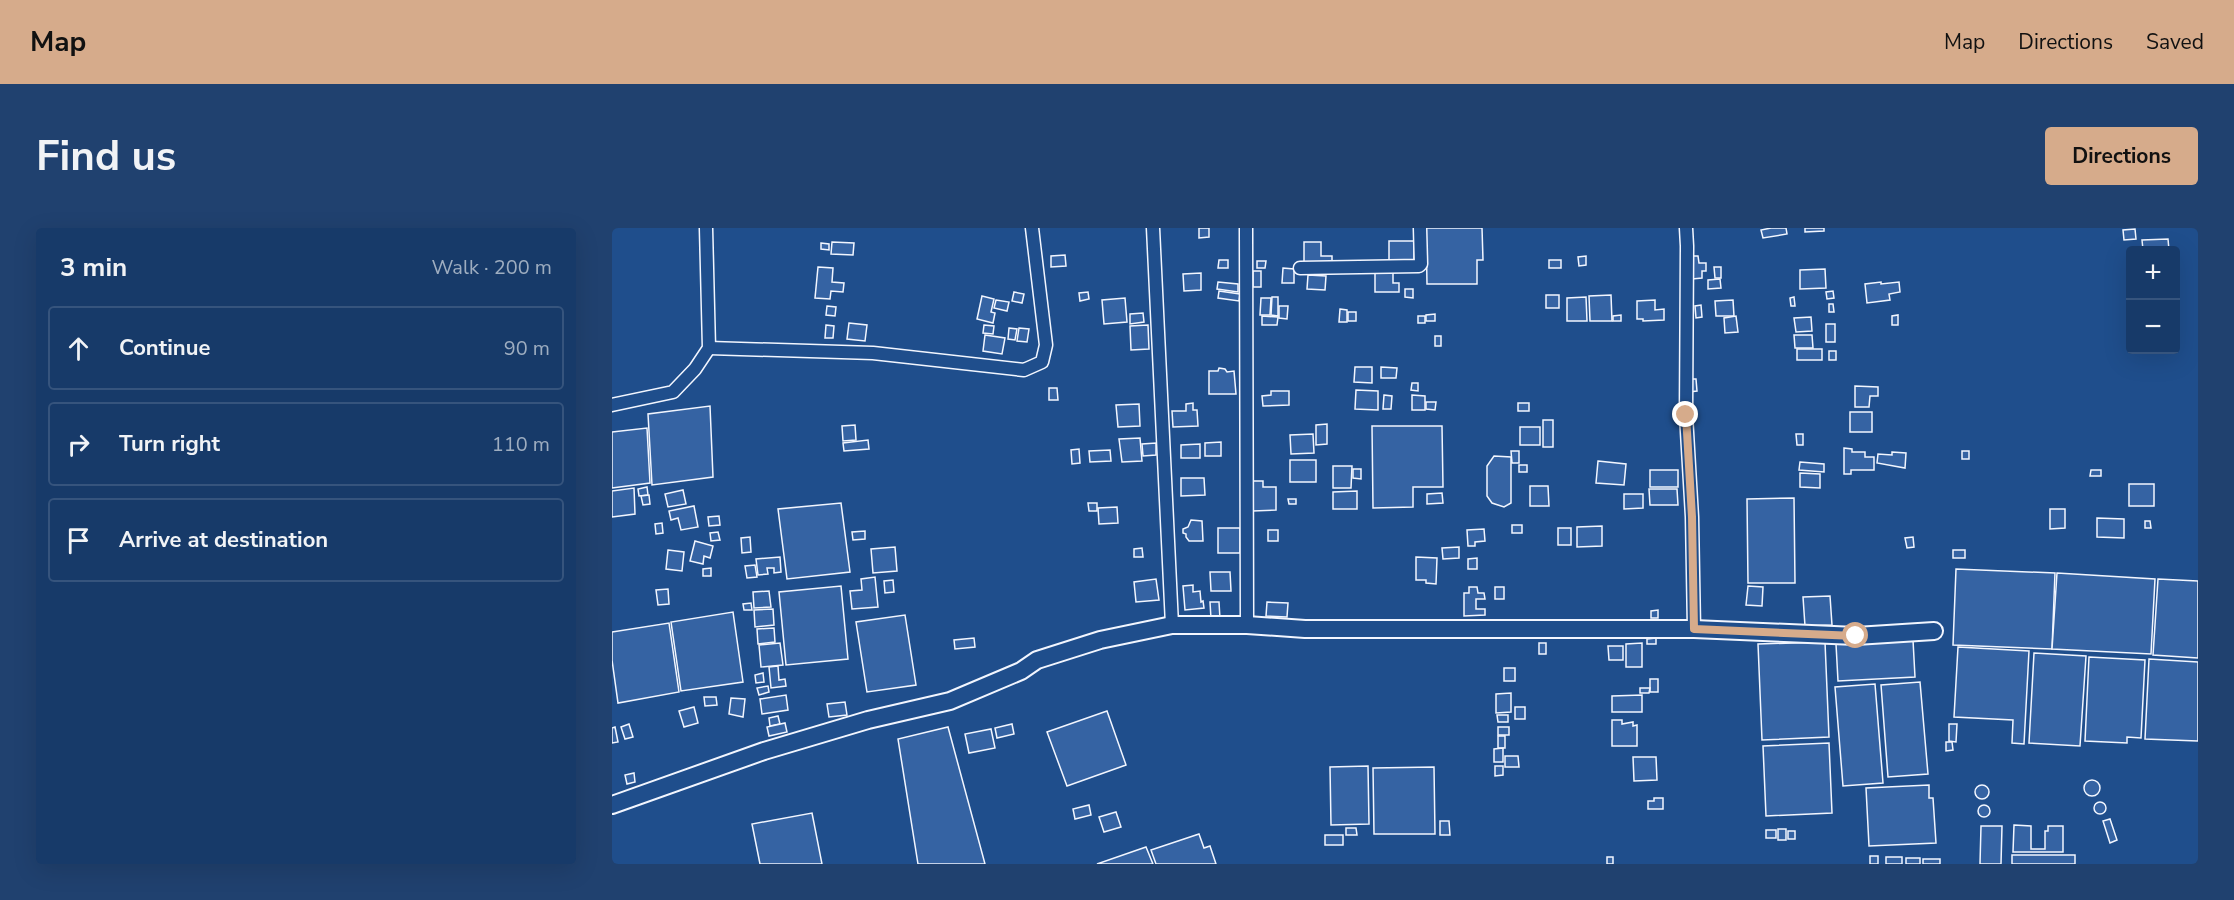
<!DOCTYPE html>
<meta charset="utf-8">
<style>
body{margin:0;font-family:"Nunito Sans",sans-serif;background:#20416f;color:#f1f3f6}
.controls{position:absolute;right:18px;top:18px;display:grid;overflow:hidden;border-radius:6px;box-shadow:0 6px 24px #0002}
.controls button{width:54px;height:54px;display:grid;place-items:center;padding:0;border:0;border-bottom:2px solid #36547d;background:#173a69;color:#f1f3f6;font:30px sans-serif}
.stop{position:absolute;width:18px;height:18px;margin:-14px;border:4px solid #d6ab8b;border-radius:50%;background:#fff}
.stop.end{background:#d6ab8b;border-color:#fff;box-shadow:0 2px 6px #0008}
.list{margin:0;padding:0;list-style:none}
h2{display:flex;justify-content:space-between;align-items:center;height:78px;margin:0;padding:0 24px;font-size:26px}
h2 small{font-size:20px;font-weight:400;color:#9eadc0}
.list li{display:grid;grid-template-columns:39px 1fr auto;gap:18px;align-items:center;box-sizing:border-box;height:84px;margin:0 12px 12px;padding:0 12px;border:2px solid #36547d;border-radius:6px}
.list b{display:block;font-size:22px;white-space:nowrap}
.list em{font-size:20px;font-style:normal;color:#9eadc0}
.icon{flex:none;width:33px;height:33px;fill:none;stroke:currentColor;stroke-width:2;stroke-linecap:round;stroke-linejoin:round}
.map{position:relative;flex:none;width:1586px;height:636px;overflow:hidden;border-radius:6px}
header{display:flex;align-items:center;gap:36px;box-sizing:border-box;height:84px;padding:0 30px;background:#d6ab8b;color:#111}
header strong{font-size:28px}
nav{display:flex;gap:33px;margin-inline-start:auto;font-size:21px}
.intro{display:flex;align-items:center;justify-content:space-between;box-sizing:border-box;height:144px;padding:0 36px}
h1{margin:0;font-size:42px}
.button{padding:15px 27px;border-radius:6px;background:#d6ab8b;color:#111;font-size:21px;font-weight:700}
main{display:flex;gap:36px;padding:0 36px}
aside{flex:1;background:#173a69;border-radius:6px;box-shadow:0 6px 24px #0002}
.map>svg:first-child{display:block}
.building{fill:#3563a3;stroke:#f2f6ff;stroke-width:1.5}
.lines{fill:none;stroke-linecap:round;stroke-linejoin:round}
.street-casing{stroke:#f2f6ff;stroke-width:15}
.secondary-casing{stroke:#f2f6ff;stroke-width:20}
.street{stroke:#1f4e8c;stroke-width:12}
.secondary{stroke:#1f4e8c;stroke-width:16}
.route{stroke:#d6ab8b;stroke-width:8}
</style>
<header>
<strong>Map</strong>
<nav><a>Map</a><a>Directions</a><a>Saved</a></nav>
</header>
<div class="intro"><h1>Find us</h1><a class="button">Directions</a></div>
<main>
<aside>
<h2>3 min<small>Walk · 200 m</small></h2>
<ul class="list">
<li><svg class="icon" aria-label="ahead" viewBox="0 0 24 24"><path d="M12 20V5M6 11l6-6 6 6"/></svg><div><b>Continue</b></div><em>90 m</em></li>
<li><svg class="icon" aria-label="right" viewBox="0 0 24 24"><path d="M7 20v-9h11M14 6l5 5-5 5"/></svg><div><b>Turn right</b></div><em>110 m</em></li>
<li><svg class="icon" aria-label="arrive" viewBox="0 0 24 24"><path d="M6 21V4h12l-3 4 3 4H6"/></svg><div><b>Arrive at destination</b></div></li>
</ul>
</aside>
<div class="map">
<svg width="1586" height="636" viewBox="0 0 1586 636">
<rect width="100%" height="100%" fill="#1f4e8c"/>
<g class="building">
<path d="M587,0H597V9L587,10Z"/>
<path d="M814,0H870L871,32H865V56H815Z"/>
<path d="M1159,0H1174L1175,6L1151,10L1149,2Z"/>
<path d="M1193,0H1212V3L1193,4Z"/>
<path d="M1523,1L1524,11L1512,12L1511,2Z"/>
<path d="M1556,11L1557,22H1531L1530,12Z"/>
<rect x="777" y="13" width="25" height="22"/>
<path d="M220,14L242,15L241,27L219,26Z"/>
<path d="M692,14H709V28H720V37H692Z"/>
<path d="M209,15L217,16V22L209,21Z"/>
<path d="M453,27L454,38L439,39V28Z"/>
<path d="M974,28V37L967,38L966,29Z"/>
<path d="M1079,28H1086L1087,35H1094V43H1090V50L1080,51Z"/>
<path d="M607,32H616V40H606Z"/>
<rect x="937" y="32" width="12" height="8"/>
<path d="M645,33H654L653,40H645Z"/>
<path d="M206,39L221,40L220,54L232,55L231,64L219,63L218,71L203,70Z"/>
<path d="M1102,39H1109V50H1103Z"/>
<path d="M671,40L682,41V55H670Z"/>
<path d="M1213,41L1214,60L1188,61V42Z"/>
<rect x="641" y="43" width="8" height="16"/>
<path d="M763,44H781V55H787V64H763Z"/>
<path d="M589,45V62L572,63L571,46Z"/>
<path d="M696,47L714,48L713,62L695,61Z"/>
<path d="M1108,51L1109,60L1096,61V52Z"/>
<path d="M606,54L626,56V64L605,61Z"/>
<path d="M1269,54V56L1287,54L1288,64L1277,66L1278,72L1255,75L1253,56Z"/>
<path d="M793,61H801V70L793,69Z"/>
<path d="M607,63L628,66L627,73L606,70Z"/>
<path d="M1221,63L1222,70L1215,71L1214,64Z"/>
<path d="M402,64L412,66L410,75L400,73Z"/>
<path d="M476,64L477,71L468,73L467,65Z"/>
<rect x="934" y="67" width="13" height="13"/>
<path d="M999,67L1000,93H978L977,68Z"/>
<path d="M370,68L382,71L379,84L383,85L381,95L365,91Z"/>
<path d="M660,69H666V88L659,87Z"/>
<path d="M974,69L975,93H955V70Z"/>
<path d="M1182,69L1183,78H1179L1178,70Z"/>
<path d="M513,70L515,94L492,96L490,72Z"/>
<path d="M649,70H659L658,87H648Z"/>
<path d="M384,72L397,74L395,83L382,80Z"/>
<path d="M1043,72V82L1052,81V92L1031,93V91H1025V73Z"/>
<path d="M1121,72L1122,88H1104L1103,73Z"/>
<path d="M1217,76H1221L1222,84H1217Z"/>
<path d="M1089,77L1090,89L1084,90L1083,78Z"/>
<path d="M215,78L224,79L223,88L214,87Z"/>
<path d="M667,78H676L675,91L667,90Z"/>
<path d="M728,81L735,82V94H727Z"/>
<rect x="736" y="84" width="8" height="9"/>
<path d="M531,85L532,94L518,96V86Z"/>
<path d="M823,86V93H814V87Z"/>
<path d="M1009,87V93H1001V88Z"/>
<path d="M1286,87V97H1280V88Z"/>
<path d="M650,88L666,89L665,97H650Z"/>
<rect x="806" y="88" width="7" height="7"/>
<path d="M1124,88L1126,104L1113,105L1112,90Z"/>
<path d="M1199,89L1200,103L1184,104L1182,90Z"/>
<path d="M237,95L255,97L253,113L235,111Z"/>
<rect x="1214" y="96" width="9" height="18"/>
<path d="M214,97L222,98L221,110H213Z"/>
<path d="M372,97L382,98L381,106L371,105Z"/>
<path d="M536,97L537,121L519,122L518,98Z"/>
<path d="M397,100L405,101L403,112L396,111Z"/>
<path d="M407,100L417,101L415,114L405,113Z"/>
<path d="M373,107L393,110L390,126L371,123Z"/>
<path d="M1182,107H1200L1201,120H1183Z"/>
<rect x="823" y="108" width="6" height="10"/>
<rect x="1185" y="121" width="25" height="11"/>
<rect x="1217" y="123" width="7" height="9"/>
<path d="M743,139H760V155L742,154Z"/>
<path d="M769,139L785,140L784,150H769Z"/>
<path d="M607,140L613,141L615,144L622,143L624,166H597V143H606Z"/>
<path d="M1077,151H1084L1085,163L1077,164Z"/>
<path d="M800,155H806V163L799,162Z"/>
<path d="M1243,158L1266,159V168H1258L1257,179H1243Z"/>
<path d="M437,160H445L446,172H437Z"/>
<path d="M744,162L766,163V182L743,181Z"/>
<path d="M659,163H677V177L651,178L650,168L659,167Z"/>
<path d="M772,167L780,168L779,181H771Z"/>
<path d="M800,167L813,168V182H800Z"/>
<path d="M814,174H824L823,182L814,181Z"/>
<path d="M581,175V182H585L586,198L561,199L560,183H574V176Z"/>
<rect x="906" y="175" width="11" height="8"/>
<path d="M527,176L528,198L506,199L504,177Z"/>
<path d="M98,178L101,249L40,257L36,186Z"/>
<rect x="1238" y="184" width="22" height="20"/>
<rect x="931" y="192" width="10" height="27"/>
<path d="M715,196V216L704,217V197Z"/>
<path d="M243,197L244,212L231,213L230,198Z"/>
<path d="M760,198H830L831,259H801V279L761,280Z"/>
<rect x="908" y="199" width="20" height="18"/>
<path d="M35,200L38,255L0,260V204Z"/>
<path d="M701,206L702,225L679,226L678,207Z"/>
<path d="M1184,206H1191V217H1185Z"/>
<path d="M528,210L530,233L510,234L507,211Z"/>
<path d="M256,212L257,221L232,223L231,215Z"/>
<path d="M609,214V228H593V215Z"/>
<path d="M544,215V227L531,228L530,216Z"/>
<path d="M588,216V230H569V217Z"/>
<path d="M1232,220L1240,221V224H1253V229H1262V242H1239V246H1232Z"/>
<path d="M467,221L468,235L460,236L459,222Z"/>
<path d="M498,222L499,233L478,234L477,223Z"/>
<path d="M899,223H907V235H900Z"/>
<rect x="1350" y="223" width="7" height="8"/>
<path d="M1280,224L1294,225L1293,240L1265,235L1266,226L1280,227Z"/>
<path d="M882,228L899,229V275L892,279L880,275L875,268V238Z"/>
<rect x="678" y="232" width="26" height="22"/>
<path d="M986,233L1014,236L1012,257L984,255Z"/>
<path d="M1188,234L1212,236V244L1187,242Z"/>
<rect x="907" y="237" width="8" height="7"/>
<path d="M721,238H740L739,260H721Z"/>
<path d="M741,241H749V251L741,250Z"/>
<rect x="1038" y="242" width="28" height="17"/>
<path d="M1479,242H1489V248H1478Z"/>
<path d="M1188,245L1208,246V260L1188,259Z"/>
<path d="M569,250H592L593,267L569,268Z"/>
<path d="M641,253H651V259H664V282L641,283Z"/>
<rect x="1517" y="256" width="25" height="22"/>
<path d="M918,258H936L937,278H918Z"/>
<path d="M35,259L36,267L27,268L26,261Z"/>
<path d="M22,260L23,286L0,289V263Z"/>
<path d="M1037,261H1065L1066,277H1038Z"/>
<path d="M71,262L74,276L56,279L53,266Z"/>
<path d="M745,263V281H721V264Z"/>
<path d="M830,265L831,275L815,276V266Z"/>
<path d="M1012,266H1031V280L1012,281Z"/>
<path d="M37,267L38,276L31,277L29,268Z"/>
<path d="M1182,270L1183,355H1136L1135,271Z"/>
<path d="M676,271H684V276H677Z"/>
<path d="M229,275L238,344L175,351L166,281Z"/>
<path d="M476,275H485V283H477Z"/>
<path d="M82,278L86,299L69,302L66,290L59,292L57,283Z"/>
<path d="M505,279L506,295L487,296L486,280Z"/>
<path d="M1438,281H1453V300L1438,301Z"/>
<path d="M107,288L108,297L97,298L96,289Z"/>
<path d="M1485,290L1512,291V310L1485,309Z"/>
<path d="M579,292L590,293L591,313H577L574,309V306L571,305V301L576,299Z"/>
<path d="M1533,293H1538L1539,300H1533Z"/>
<path d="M50,295L51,305L44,306L43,296Z"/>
<rect x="900" y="297" width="10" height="8"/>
<path d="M990,298V318L965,319V299Z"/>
<rect x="606" y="300" width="22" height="25"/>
<rect x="946" y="300" width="13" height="17"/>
<path d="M872,301L873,313L863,314V318H856L855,302Z"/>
<rect x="656" y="302" width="10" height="11"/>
<path d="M253,303V311L241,312L240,304Z"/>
<path d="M106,304L108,312L99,313L98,305Z"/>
<path d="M138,309L139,324L130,325L129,310Z"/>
<path d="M1301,309L1302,319L1295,320L1293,310Z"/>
<path d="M83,313L101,318L98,330L92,328L91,336L78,333Z"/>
<path d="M283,319L285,343L261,345L259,321Z"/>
<path d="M847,319V330L831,331L830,320Z"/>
<path d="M530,320L531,329H522V321Z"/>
<path d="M56,322L72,324L70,343L54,341Z"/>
<rect x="1341" y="322" width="12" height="8"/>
<path d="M168,329L169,344L162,345V340H155L156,346L146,347L144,331Z"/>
<path d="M804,329L825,330L824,356L814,355V352H804Z"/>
<path d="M865,330V341H856V331Z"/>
<path d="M143,337L145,349L135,350L133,338Z"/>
<path d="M99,340V348H91V341Z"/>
<path d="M1344,341L1443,345L1440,421L1341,417Z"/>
<path d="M598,344H618L619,363H599Z"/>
<path d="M1445,345L1543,351L1539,426L1440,421Z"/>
<path d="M263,349L266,379L240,381L238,363L250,362L249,351Z"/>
<path d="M544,351L547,372L524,374L522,354Z"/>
<path d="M1546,351L1586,353V430L1541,427Z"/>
<path d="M281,352L282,364L273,365L272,353Z"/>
<path d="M581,357V364L588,363L589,374L591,373L592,380L573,382L571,358Z"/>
<path d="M229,358L236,431L174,437L167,364Z"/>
<path d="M1136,358L1151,359L1150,378L1134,377Z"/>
<path d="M857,359H865L866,365H872L873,371H864V381H873V387L852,388V365H857Z"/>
<rect x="883" y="359" width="9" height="12"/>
<path d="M56,361L57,376L46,377L44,362Z"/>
<path d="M157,363L159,379L142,380L141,364Z"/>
<path d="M1218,368L1220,397L1193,398L1191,369Z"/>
<path d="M598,374H607L608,391H599Z"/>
<path d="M655,374L676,375L675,389L654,388Z"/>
<path d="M139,375L140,382H132L131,376Z"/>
<path d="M161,381L162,397L143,399L142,382Z"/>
<path d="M1046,382V390H1039V383Z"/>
<path d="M121,384L131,454L69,463L59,394Z"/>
<path d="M293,387L304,457L255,464L244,394Z"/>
<path d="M57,395L67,464L6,475L0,432V404Z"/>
<path d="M162,400L163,414L146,416L145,401Z"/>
<path d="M362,410L363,419L343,421L342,412Z"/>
<path d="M1044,410V416H1035V411Z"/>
<path d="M1301,412L1303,449L1226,453L1224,416Z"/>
<path d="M1213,414L1217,509L1150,512L1146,416Z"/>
<path d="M168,415L171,437L149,439L147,417Z"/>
<rect x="927" y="415" width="7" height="11"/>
<path d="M1030,415V439H1014V416Z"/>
<path d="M996,418H1011V432H997Z"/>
<path d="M1346,419L1417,423L1412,516L1400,515L1401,492L1342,489Z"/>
<path d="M1422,425L1474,428L1468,518L1417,515Z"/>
<path d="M1477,429L1533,432L1529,510L1515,509V515L1473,513Z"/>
<path d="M1537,431L1586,434V513L1533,511Z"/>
<path d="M166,438L167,452L173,451L174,458L159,460L157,439Z"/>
<rect x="892" y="440" width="11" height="13"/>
<path d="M151,445L152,454L144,455L143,447Z"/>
<rect x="1038" y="451" width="8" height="13"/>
<path d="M1308,454L1316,546L1276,549L1269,457Z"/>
<path d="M1263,456L1271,555L1231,558L1223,459Z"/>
<path d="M156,458L157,464L147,467L145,460Z"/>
<path d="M1028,460H1038L1037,465H1028Z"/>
<path d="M899,465V484L884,485V466Z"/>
<path d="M174,467L176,482L150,486L148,471Z"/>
<path d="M1030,467V484H1000V468Z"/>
<path d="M92,469H104L105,477L93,478Z"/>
<path d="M119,470L133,471L131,489L117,486Z"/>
<path d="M233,474L235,487L217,489L215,476Z"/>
<path d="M82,479L86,495L72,499L67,483Z"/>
<rect x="903" y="479" width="10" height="12"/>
<path d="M495,483L514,537L455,558L435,504Z"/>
<path d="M885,487H896V494H886Z"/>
<path d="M166,488L168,496L158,498L157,490Z"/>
<path d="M1000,492H1010V496L1021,494V498L1025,497V518H1000Z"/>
<path d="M173,495L175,504L157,508L155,499Z"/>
<path d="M17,496L21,509L13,511L9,499Z"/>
<path d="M400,496L402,506L385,510L383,500Z"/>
<path d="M1337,496H1345L1344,514L1337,513Z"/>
<path d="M3,499L6,514L0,515V500Z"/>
<path d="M336,499L373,636H306L286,511Z"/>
<rect x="886" y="499" width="11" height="8"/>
<path d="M379,501L383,520L357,525L353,506Z"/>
<rect x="886" y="508" width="7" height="12"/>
<path d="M1334,514H1340L1341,522L1334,523Z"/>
<path d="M1217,515L1220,585L1154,588L1151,518Z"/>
<path d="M891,520V534H882V521Z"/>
<path d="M893,528H906L907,539H893Z"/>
<path d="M1021,529H1044L1045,552L1022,553Z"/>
<path d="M756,538L757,596L719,597L718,539Z"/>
<path d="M883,538H891V547L883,548Z"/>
<path d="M822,539L823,606H762L761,540Z"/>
<path d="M22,545L23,554L15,556L13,547Z"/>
<circle cx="1480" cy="560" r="8"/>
<path d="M1317,557V570H1321L1324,615L1257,618L1254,560Z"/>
<circle cx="1370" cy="564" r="7"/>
<path d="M1042,570H1051V581H1036V573H1042Z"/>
<circle cx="1488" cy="580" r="6"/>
<circle cx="1372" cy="583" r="6"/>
<path d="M477,577L479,587L463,591L461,581Z"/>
<path d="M504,584L509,599L492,604L487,589Z"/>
<path d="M200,585L210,636H148L140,596Z"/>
<path d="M1498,591L1505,612L1498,615L1491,593Z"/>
<path d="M828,593H837L838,607H828Z"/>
<path d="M1402,597L1419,598V621H1433V603H1436V598H1451V624H1401Z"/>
<path d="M1369,598H1390L1389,636H1368Z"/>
<path d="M734,600H744L745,607H734Z"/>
<rect x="1166" y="601" width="8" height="11"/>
<rect x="1154" y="602" width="10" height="8"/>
<rect x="1176" y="603" width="7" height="8"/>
<path d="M587,606L592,620L598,618L604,636H544L539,622Z"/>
<rect x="713" y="607" width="18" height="10"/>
<path d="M534,619L541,636H485Z"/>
<rect x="1400" y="627" width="63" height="9"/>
<rect x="1258" y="628" width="8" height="8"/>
<rect x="995" y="629" width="6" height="7"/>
<rect x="1274" y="629" width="16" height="7"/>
<rect x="1294" y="630" width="14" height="6"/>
<rect x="1311" y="631" width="17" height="5"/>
</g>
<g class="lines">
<g class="street-casing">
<g id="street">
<path d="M541,0L560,397"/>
<path d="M634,0L635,397"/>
<path d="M1074,0L1075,18L1074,187L1080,289L1082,401"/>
<path d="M688,40L807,38L809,36L808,0"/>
<path d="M97,120L261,125L412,142L430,134L434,117L420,0"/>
<path d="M0,177L61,164L83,141L97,120L94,0"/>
</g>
</g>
<g class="secondary-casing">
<path id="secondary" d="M0,577L152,523L256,492L338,473L409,443L425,432L488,412L560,397H635L693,401H1082L1244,408L1322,403"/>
</g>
<use href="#street" class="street"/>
<use href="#secondary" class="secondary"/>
</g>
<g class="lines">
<path class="route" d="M1074,187L1080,289L1082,401L1244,408"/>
</g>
</svg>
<div class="controls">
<button>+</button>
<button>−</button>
</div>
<div class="stop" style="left:1244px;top:408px"></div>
<div class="stop end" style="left:1074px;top:187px"></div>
</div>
</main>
